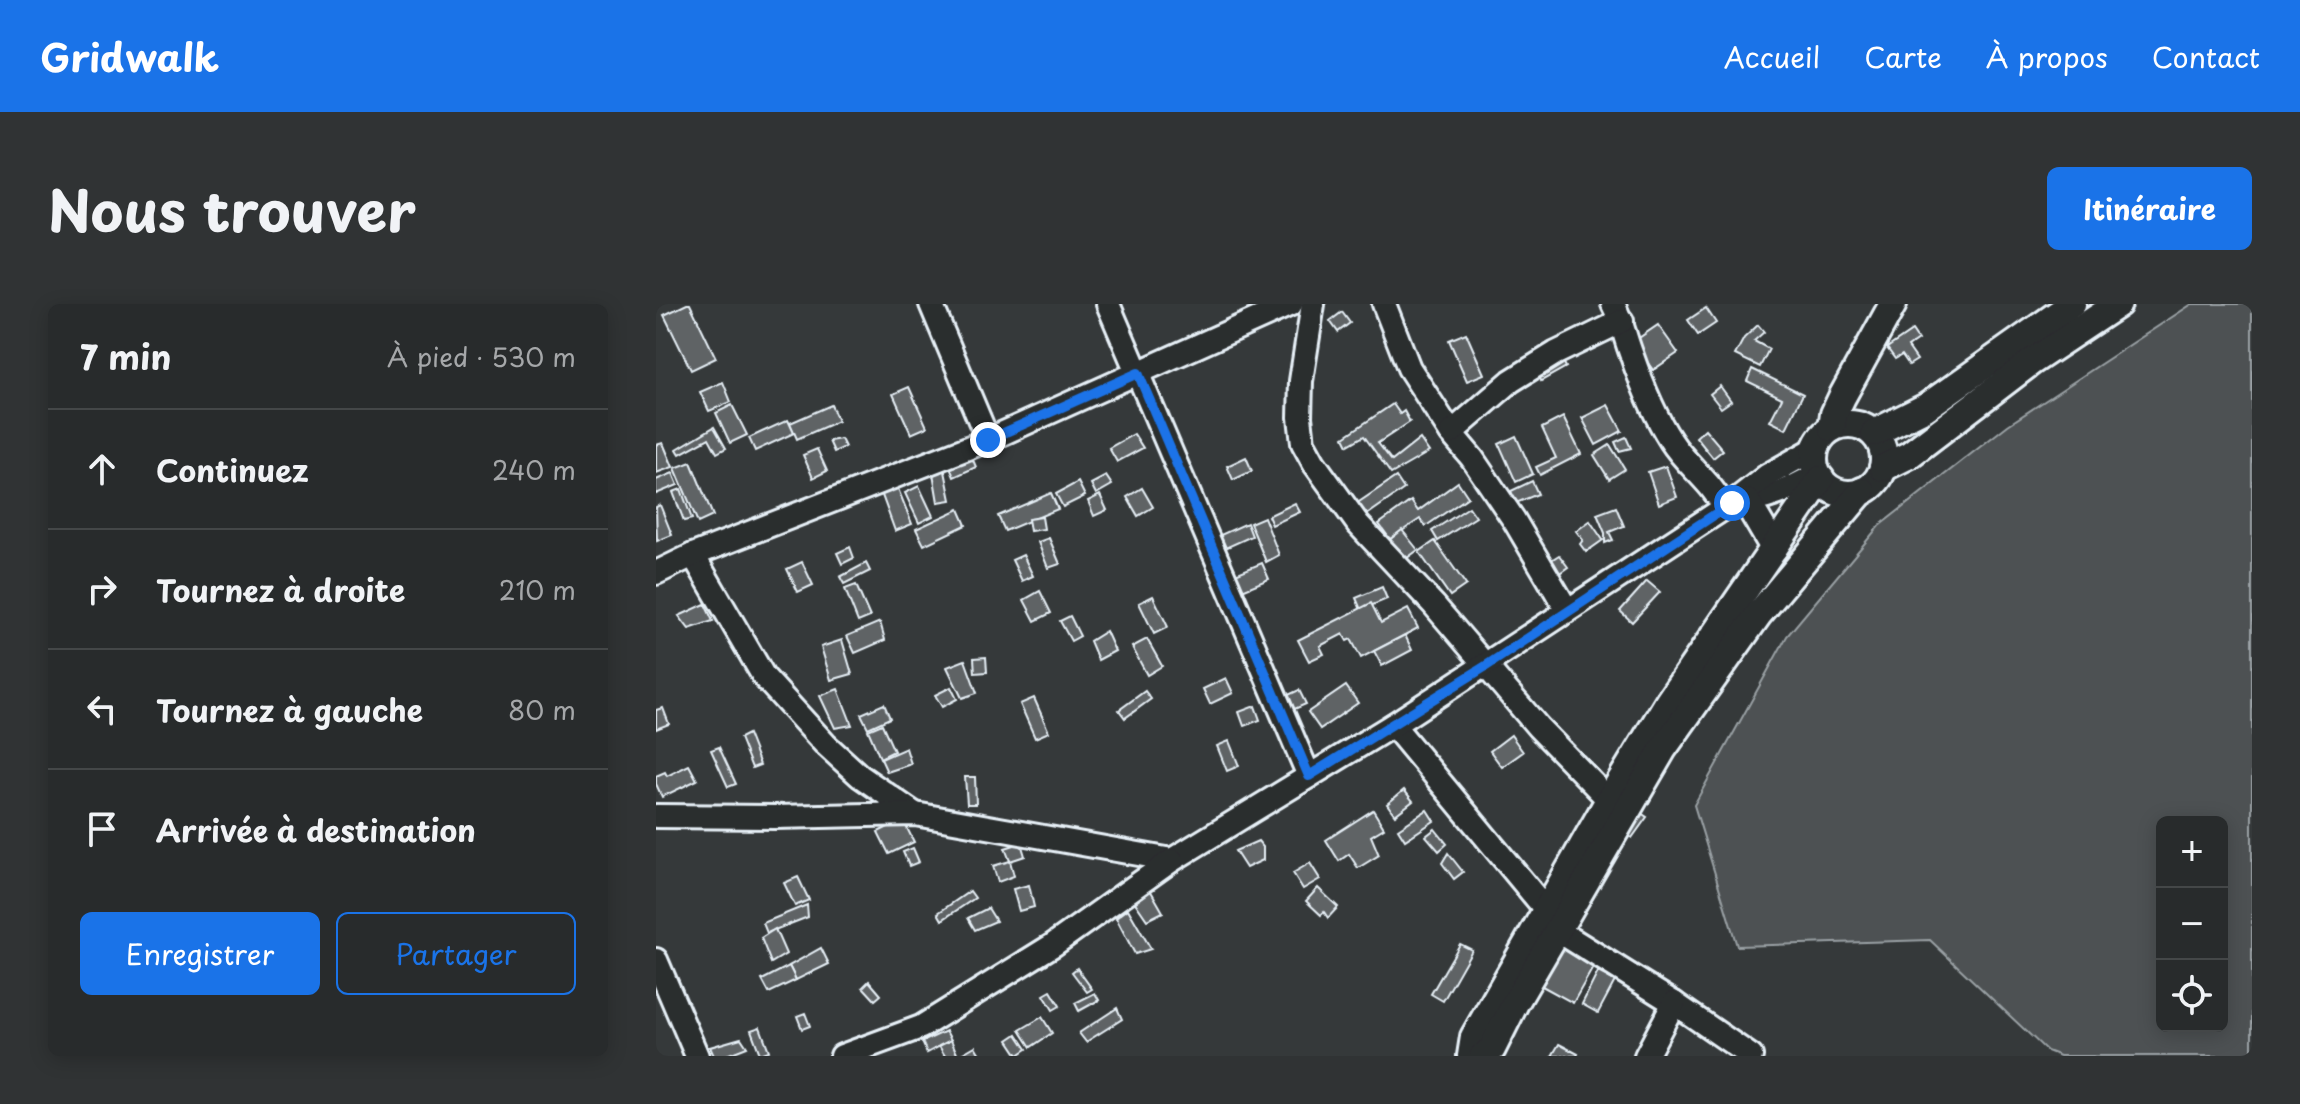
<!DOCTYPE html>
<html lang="fr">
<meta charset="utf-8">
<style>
body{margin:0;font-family:"Playpen Sans",sans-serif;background:#303334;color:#f1f3f6}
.controls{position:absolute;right:24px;bottom:24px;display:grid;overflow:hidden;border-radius:12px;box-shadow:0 4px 20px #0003}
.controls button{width:72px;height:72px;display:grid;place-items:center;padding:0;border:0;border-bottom:2px solid #444748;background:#282b2c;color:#f1f3f6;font:40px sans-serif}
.stop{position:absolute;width:24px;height:24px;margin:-18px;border:6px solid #1a73e8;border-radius:50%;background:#fff}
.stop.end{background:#1a73e8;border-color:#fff;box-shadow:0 2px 8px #0008}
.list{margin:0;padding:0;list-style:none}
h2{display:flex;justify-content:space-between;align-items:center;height:104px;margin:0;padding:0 32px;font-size:34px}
h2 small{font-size:26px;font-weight:400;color:#a5a7a9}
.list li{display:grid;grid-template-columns:52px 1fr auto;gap:24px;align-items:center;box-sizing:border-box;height:120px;padding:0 32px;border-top:2px solid #444748}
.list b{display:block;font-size:30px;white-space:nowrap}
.list em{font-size:26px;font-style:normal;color:#a5a7a9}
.actions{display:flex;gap:16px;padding:24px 32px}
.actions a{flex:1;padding:18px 0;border:2px solid #1a73e8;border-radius:12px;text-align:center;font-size:28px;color:#1a73e8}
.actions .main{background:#1a73e8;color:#fff}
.icon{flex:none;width:44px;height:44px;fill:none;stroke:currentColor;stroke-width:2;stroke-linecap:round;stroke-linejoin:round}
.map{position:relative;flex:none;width:1596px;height:752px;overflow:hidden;border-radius:12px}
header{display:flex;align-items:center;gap:48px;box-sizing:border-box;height:112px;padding:0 40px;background:#1a73e8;color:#fff}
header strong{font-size:38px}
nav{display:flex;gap:44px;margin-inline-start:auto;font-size:28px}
.intro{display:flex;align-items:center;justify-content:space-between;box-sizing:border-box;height:192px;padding:0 48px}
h1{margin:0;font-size:56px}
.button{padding:20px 36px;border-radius:12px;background:#1a73e8;color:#fff;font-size:28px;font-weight:700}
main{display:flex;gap:48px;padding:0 48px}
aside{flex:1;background:#282b2c;border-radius:12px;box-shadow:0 4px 20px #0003}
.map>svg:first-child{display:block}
.green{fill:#4d5152;stroke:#9aa1a5;stroke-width:2;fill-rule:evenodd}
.building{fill:#5f6365;stroke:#e8f1f8;stroke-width:2}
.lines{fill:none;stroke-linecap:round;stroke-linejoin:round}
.minor-casing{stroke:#e8f1f8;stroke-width:28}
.major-casing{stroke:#e8f1f8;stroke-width:32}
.minor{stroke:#2a2d2e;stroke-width:22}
.major{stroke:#2a2d2e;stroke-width:26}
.route{stroke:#1a73e8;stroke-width:10}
</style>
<header>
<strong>Gridwalk</strong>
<nav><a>Accueil</a><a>Carte</a><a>À propos</a><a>Contact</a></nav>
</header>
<div class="intro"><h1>Nous trouver</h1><a class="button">Itinéraire</a></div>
<main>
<aside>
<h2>7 min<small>À pied · 530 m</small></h2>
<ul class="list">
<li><svg class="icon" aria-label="ahead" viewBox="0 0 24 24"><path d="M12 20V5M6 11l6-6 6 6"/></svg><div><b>Continuez</b></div><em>240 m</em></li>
<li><svg class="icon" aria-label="right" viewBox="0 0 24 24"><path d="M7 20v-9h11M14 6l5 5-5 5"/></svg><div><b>Tournez à droite</b></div><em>210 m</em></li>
<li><svg class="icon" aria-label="left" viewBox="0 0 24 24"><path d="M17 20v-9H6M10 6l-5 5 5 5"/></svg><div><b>Tournez à gauche</b></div><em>80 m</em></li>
<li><svg class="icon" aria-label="arrive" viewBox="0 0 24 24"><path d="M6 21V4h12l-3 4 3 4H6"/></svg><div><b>Arrivée à destination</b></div></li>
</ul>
<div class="actions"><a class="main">Enregistrer</a><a>Partager</a></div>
</aside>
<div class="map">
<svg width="1596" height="752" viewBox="0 0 1596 752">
<rect width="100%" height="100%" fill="#35393a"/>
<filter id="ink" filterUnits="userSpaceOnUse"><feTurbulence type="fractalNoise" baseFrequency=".0125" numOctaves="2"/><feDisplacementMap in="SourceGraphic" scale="16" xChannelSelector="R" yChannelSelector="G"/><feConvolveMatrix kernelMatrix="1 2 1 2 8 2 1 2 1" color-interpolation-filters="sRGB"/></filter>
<g filter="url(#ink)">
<path class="green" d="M1536,0H1596V752H1404L1391,747L1274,636L1081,642L1038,501L1131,332L1223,222L1352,121ZM1506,518H1566V722H1506Z"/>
<g class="building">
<path d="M31,0H34L60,54L35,66L8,11Z"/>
<path d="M1050,4L1060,19L1042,31L1032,16Z"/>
<path d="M686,8L694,19L682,28L674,17Z"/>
<path d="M1002,21L1022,49L997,66L977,38Z"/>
<path d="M1102,21L1108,28L1098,37L1113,45L1104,63L1079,51L1088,34Z"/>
<path d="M1256,27L1262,36L1252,43L1261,56L1253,61L1246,51L1239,55L1231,44Z"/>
<path d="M810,29L828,70L811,77L793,36Z"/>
<path d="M904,52L910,63L885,77L879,65Z"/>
<path d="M1096,65L1147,90L1130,125L1114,117L1126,94L1091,77Z"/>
<path d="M67,78L75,98L53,107L44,88Z"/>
<path d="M1064,82L1075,97L1065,104L1054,90Z"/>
<path d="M253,83L271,123L255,130L237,90Z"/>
<path d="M737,100L744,110L748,107L754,118L722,139L736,157L764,135L773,148L735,170L708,132L692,141L688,133Z"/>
<path d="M76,101L91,131L74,139L60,109Z"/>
<path d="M175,101L182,117L141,135L134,119Z"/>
<path d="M952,101L966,127L940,141L926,114Z"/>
<path d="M907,113L925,150L884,171L880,163L900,154L886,124Z"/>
<path d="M132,116L138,129L99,147L93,134Z"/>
<path d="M58,123L70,144L61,149L53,134L24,150L21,145Z"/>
<path d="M1049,125L1067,146L1057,154L1040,133Z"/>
<path d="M478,130L487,144L461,158L453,144Z"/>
<path d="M860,132L877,170L860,178L843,140Z"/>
<path d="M970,133L975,144L963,147L959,138Z"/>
<path d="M185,135L189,143L178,148L173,137Z"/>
<path d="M7,139L17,163L0,169V141Z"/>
<path d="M954,141L969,165L953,175L938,151Z"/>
<path d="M161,145L171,167L157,174L147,151Z"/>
<path d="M315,151L320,163L298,173L293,161Z"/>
<path d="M590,153L596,167L577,176L571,162Z"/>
<path d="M35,158L57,212L42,219L19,164Z"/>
<path d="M1010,162L1021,193L1003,200L992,168Z"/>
<path d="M289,167L295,196L282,198L277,169Z"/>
<path d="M17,169L22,181L0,190V176Z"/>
<path d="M450,172L456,181L440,190L435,180Z"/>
<path d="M740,173L748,185L705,215L697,202Z"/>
<path d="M239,177L256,220L239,227L223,183Z"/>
<path d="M876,177L882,190L860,199L855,187Z"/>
<path d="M422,178L429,192L407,203L400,190Z"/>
<path d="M802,178L812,193L770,222L764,215L734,235L723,220L755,197L762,207Z"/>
<path d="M263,182L277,212L263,219L249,189Z"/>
<path d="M486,184L497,203L482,212L471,193Z"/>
<path d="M25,185L36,215L28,217L17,188Z"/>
<path d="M395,189L402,205L349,227L342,212Z"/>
<path d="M444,191L451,206L438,212L432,197Z"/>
<path d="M639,199L644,208L616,221L612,212Z"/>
<path d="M4,201L16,231L1,237L0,203Z"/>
<path d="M813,203L820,213L782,237L776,227Z"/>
<path d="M960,203L968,222L953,228L957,236L949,239V229L941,210Z"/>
<path d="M303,205L310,221L268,241L260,225Z"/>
<path d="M386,213L388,225L374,227L372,215Z"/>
<path d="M608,213L623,251L610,258L594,219Z"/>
<path d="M934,217L947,236L930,248L924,240L927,236L920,227Z"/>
<path d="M591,219L596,232L565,246L560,233Z"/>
<path d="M746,226L762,246L743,260L727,241Z"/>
<path d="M393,234L404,260L392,264L382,238Z"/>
<path d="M779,237L810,281L794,292L763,248Z"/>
<path d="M194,243L198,254L186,260L181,249Z"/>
<path d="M367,251L377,272L366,277L356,256Z"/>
<path d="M903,251L912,263L898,273L889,260Z"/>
<path d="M146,258L157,281L142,288L131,265Z"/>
<path d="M210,259L214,267L188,280L184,273Z"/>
<path d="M606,259L613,275L574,291L567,275Z"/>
<path d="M991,277L1004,288L976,318L964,307Z"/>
<path d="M200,281L214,313L202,318L189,285Z"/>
<path d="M726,283L731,295L705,306L700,294Z"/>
<path d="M384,287L395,309L379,317L368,296Z"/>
<path d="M497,292L512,323L498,330L483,299Z"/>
<path d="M715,299L725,319L752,305L762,324L705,354L695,335L691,337L687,330L664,342L668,350L653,357L642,336Z"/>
<path d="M49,300L57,317L33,325L23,312Z"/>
<path d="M414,312L424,332L415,337L404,317Z"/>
<path d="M224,318L229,336L199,349L191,332Z"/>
<path d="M450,327L459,347L442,356L434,337Z"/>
<path d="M749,331L756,346L726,362L718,347Z"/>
<path d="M491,335L506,362L491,371L476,343Z"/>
<path d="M186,336L196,370L175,376L165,343Z"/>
<path d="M330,353L331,368L319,369L318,354Z"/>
<path d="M309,356L321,389L306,394L291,363Z"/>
<path d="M570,374L577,389L554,400L547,385Z"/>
<path d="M690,382L702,399L664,425L652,408Z"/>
<path d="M295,383L301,395L286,403L279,391Z"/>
<path d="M182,385L196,421L179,424L164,392Z"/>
<path d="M643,386L650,400L634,407L628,393Z"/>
<path d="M489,387L495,395L469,414L463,406Z"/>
<path d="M378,394L393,428L379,434L364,400Z"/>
<path d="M228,400L234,414L212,424L205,410Z"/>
<path d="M599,402L604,416L588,422L583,408Z"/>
<path d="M7,404L13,420L0,425V406Z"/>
<path d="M226,420L238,447L224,454L212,426Z"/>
<path d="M92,430L104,461L96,464L84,434Z"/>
<path d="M855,431L867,448L846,463L834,447Z"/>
<path d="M573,437L583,462L571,467L561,442Z"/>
<path d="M63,443L80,480L72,483L55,446Z"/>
<path d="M250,444L255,460L231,468L225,455Z"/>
<path d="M33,461L41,476L6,493L0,480V472L9,468L11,472Z"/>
<path d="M309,473H319L320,500H311Z"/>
<path d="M748,486L757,497L739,511L731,500Z"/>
<path d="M979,505L991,513L976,534L964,526Z"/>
<path d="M717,506L728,524L715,532L723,551L702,564L693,550L683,557L670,536Z"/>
<path d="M771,506L778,517L749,536L742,525Z"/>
<path d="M247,516L258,538L233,550L222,528Z"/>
<path d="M779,525L791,540L783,547L770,532Z"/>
<path d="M602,537L607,543V556L590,564L579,547Z"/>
<path d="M365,539L369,552L354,557L349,544Z"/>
<path d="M257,544L263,558L253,562L247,548Z"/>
<path d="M792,549L807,568L798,575L786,559Z"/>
<path d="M354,557L358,572L342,578L337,562Z"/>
<path d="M654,559L664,575L647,585L637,569Z"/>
<path d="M142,573L153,596L139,602L128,579Z"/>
<path d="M373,581L378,603L363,607L357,585Z"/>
<path d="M492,582L507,608L491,616L476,594Z"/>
<path d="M662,584L682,603L672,614L668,608L665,611L650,597Z"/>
<path d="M314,587L319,594L286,616L282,609Z"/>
<path d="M151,601L152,613L111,629L107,619Z"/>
<path d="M332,604L340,617L319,626L312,614Z"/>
<path d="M472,605L495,645L479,650L460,614Z"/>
<path d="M119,625L130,650L115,659L105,634Z"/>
<path d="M804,640L816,646L787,697L775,690Z"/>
<path d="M907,643L939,660L917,699L886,682Z"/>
<path d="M165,644L173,660L140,676L133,662Z"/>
<path d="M133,662L140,676L113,689L106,676Z"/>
<path d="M421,664L436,685L431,688L416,668Z"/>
<path d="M942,668L959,677L942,709L926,700Z"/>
<path d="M213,677L225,691L219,696L207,683Z"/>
<path d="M395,687L404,702L397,706L388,691Z"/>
<path d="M439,689L443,696L423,707L419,699Z"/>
<path d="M461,704L466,715L430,738L423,729Z"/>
<path d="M149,709L154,722L146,725L141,712Z"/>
<path d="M386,713L396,729L375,743L364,726Z"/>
<path d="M104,723L113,747L104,750L95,726Z"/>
<path d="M290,727L295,736L271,749L266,738Z"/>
<path d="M361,730L371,745L362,751L352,736Z"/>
<path d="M85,734L91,743L68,752H58L54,743Z"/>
<path d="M295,736L302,752H289L283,742Z"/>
<path d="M903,740L922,750L921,752H896Z"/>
<path d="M319,742L325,752H309L307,749Z"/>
</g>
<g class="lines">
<g class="minor-casing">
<g id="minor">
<path d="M275,0L332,136"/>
<path d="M452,0L653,472"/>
<path d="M657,0L645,77L644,113L647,139L658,159L702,220L778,301L882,423L953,496"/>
<path d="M728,0L753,64L795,129L816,154L858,216L911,306"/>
<path d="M957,0C966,17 969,34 976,52C986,81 998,111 1015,137C1031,162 1053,175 1069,204"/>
<path d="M795,129L855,77L900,49L966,17"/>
<path d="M1077,199C1110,197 1133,186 1162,170"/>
<path d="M37,251L108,373L169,440L204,472L259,510"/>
<path d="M0,269L37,251L332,136L635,0"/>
<path d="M737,421L891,607"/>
<path d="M0,512L118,513L259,510L516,556L737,421L1076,199L1112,171L1160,144"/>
<path d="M901,626L1018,699L1095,752"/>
<path d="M0,656L41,752"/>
<path d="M186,752L265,723L397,641L516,556"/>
<path d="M990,752L1018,699"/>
</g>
</g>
<g class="major-casing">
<g id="major">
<circle cx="1193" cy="155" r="35"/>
<path d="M1176,124L1178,110L1186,93L1237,0"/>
<path d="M1218,129L1270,103L1416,0"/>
<path d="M1227,164L1253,151L1375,58L1462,0"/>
<path d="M1091,198L1118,244"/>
<path d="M815,752L818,733L953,496L1013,397L1165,175"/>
<path d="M827,752L836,745L859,699L1007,445L1102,311L1206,187"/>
</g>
</g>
<use href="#minor" class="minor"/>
<use href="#major" class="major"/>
</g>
</g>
<g class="lines" filter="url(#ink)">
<path class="route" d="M332,136L482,69L653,472L830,362L1076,199"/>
</g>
</svg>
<div class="controls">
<button>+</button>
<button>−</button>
<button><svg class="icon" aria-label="locate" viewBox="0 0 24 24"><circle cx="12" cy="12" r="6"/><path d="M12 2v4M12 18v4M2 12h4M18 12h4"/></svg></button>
</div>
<div class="stop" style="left:1076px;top:199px"></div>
<div class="stop end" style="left:332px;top:136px"></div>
</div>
</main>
